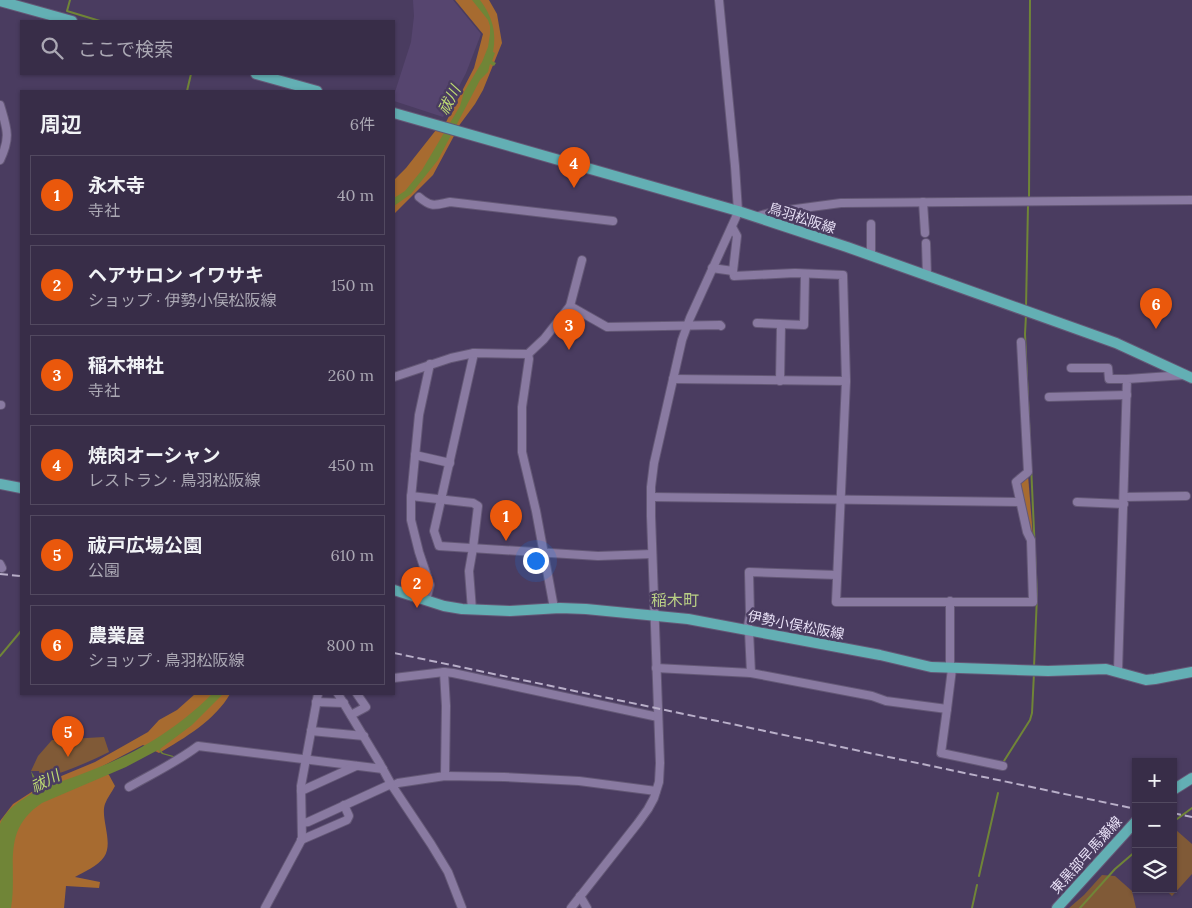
<!DOCTYPE html>
<html lang="ja">
<meta charset="utf-8">
<style>
body{margin:0;font-family:Lora,"Noto Sans JP",serif;background:#433952;color:#f1f3f6}
.controls{position:absolute;right:15px;bottom:15px;display:grid;overflow:hidden;border-radius:0px;box-shadow:0 1px 4px #0004}
.controls button{width:45px;height:45px;display:grid;place-items:center;padding:0;border:0;border-bottom:1px solid #524960;background:#382d48;color:#f1f3f6;font:25px sans-serif}
.you{position:absolute;left:535px;top:560px;width:18px;height:18px;margin:-12px;border:4px solid #fff;border-radius:50%;background:#1a73e8;box-shadow:0 0 0 8px #1a73e833}
.badge{display:grid;place-items:center;width:32px;height:32px;border-radius:50%;background:#ea580c;color:#fff;font-size:16px;font-weight:700}
.pin{position:absolute;translate:-50% -41px;filter:drop-shadow(0 1px 2px #0008)}
.pin::after{content:'';position:absolute;top:26px;width:18px;height:15px;background:inherit;clip-path:polygon(0 0,100% 0,50% 100%)}
.list{margin:0;padding:0;list-style:none}
h2{display:flex;justify-content:space-between;align-items:center;height:65px;margin:0;padding:0 20px;font-size:21px}
h2 small{font-size:16px;font-weight:400;color:#aba8b4}
.list li{display:grid;grid-template-columns:32px 1fr auto;gap:15px;align-items:center;box-sizing:border-box;height:80px;margin:0 10px 10px;padding:0 10px;border:1px solid #524960;border-radius:0px}
.list b{display:block;font-size:19px;white-space:nowrap}
.list p{margin:0;font-size:16px;white-space:nowrap;color:#aba8b4}
.list em{font-size:16px;font-style:normal;color:#aba8b4}
.icon{flex:none;width:28px;height:28px;fill:none;stroke:currentColor;stroke-width:2;stroke-linecap:round;stroke-linejoin:round}
.map{position:relative;flex:none;width:1192px;height:908px;overflow:hidden}
.search{position:absolute;background:#382d48;box-shadow:0 1px 4px #0004;left:20px;top:20px;width:375px;height:55px;display:flex;align-items:center;gap:12px;box-sizing:border-box;padding:0 18px;border-radius:0px;color:#aba8b4;font-size:19px}
.panel{position:absolute;background:#382d48;box-shadow:0 1px 4px #0004;left:20px;top:90px;width:375px;height:605px;border-radius:0px}
.map>svg:first-child{display:block}
.built{fill:#56456f}
.green{fill:#805a37}
.forest{fill:#a76b30}
.water{fill:#708537}
.lines{fill:none;stroke-linecap:round;stroke-linejoin:round}
.stream{stroke:#708537;stroke-width:2}
.minor-casing{stroke:#645876;stroke-width:10}
.major-casing{stroke:#645876;stroke-width:12}
.minor{stroke:#897aa1;stroke-width:8}
.major{stroke:#63afb4;stroke-width:10}
.rail{stroke:#b9afc9;stroke-width:2;stroke-dasharray:8 4;stroke-linecap:butt}
.labels{text-anchor:middle;dominant-baseline:central;stroke-width:5;stroke-linejoin:round;paint-order:stroke}
.street-label{font-size:14px;fill:#e8e0f6;stroke:#4a3c60}
.water-label{font-size:15px;font-style:italic;fill:#bfdd73;stroke:#4a3c60}
.quarter-label{font-size:16px;fill:#b9cf85;stroke:#4a3c60}
</style>
<div class="map">
<svg width="1192" height="908" viewBox="0 0 1192 908">
<rect width="100%" height="100%" fill="#4a3c60"/>
<path class="built" d="M413,0H453L481,34L466,73L443,117L394,101V95L411,42L414,16Z"/>
<g class="green">
<path d="M104,737L109,752C87,763 65,772 41,779L39,771H31L38,756L52,740Z"/>
<path d="M1176,830L1192,844V874L1172,896L1165,889H1173V832Z"/>
<path d="M1102,875L1115,876L1132,891L1136,908H1069L1084,895Z"/>
</g>
<g class="forest">
<path d="M455,0H489L497,14L502,43L483,90L475,104L458,127L445,124L474,68L483,34Z"/>
<path d="M436,130L455,134L433,175L394,214V180L406,168Z"/>
<path d="M1028,475L1033,537L1028,531L1018,484Z"/>
<path d="M195,694H230C215,720 185,738 159,753L143,745L101,767L109,775L115,786C112,792 107,798 105,804C100,818 114,843 104,857C98,866 84,872 75,877L100,882L99,888L66,886L64,908H0V821L13,804L47,782L95,762L148,732L159,720L177,710Z"/>
</g>
<g class="water">
<path d="M472,0H480C492,16 497,32 493,52L495,53L492,61L496,63L494,66L490,64L488,72L480,80L438,160L411,194L394,206V198L405,191L422,170L460,106L464,92L482,62L488,47L490,34V26L488,20Z"/>
<path d="M212,694H223L192,725L160,749L163,753L177,757L176,758L162,754L158,750L126,767L42,803C0,831 18,866 11,908H0V824C8,806 22,801 36,790L31,771L41,788C107,767 162,744 212,694Z"/>
</g>
<g class="lines">
<g class="stream">
<path d="M70,0L67,11L100,21"/>
<path d="M187,91L191,74"/>
<path d="M1029,200L1030,0"/>
<path d="M1026,308L1028,205"/>
<path d="M1026,315L1025,334L1037,596L1034,667"/>
<path d="M0,656L21,631"/>
<path d="M1004,761L1030,720L1032,713L1034,673"/>
<path d="M1173,822L1192,808"/>
<path d="M979,876L998,793"/>
<path d="M972,908L977,885"/>
<path d="M1080,908L1115,869L1136,851"/>
</g>
<g class="minor-casing">
<g id="minor">
<path d="M0,105C7,129 11,137 0,160"/>
<path d="M419,197C432,208 435,205 450,202L613,221"/>
<path d="M923,202L925,233"/>
<path d="M755,217L773,212L841,203L1192,200"/>
<path d="M871,224V256"/>
<path d="M732,227L737,236L733,271L734,276L795,273L843,275L846,381L836,602H1033L1031,540L1027,532L1016,482L1028,472L1021,342"/>
<path d="M926,243L927,276"/>
<path d="M712,268L733,271"/>
<path d="M570,306L607,327L720,325L721,326"/>
<path d="M757,323L804,325L805,274"/>
<path d="M474,353L434,531L439,546L598,556L652,554"/>
<path d="M528,354L529,359L522,407V452L536,511L554,608"/>
<path d="M1071,368H1108L1109,379H1127"/>
<path d="M394,377L451,358L474,353L528,354L544,339L570,306L582,260"/>
<path d="M673,379L846,381"/>
<path d="M780,381L781,325"/>
<path d="M1049,397L1127,395"/>
<path d="M0,405H1"/>
<path d="M415,455L450,463"/>
<path d="M411,496L473,503L478,506L473,548L469,571L472,610"/>
<path d="M651,497L1020,502"/>
<path d="M1124,497L1186,496"/>
<path d="M1077,502L1124,504"/>
<path d="M0,564L2,568"/>
<path d="M426,600L430,585L419,552L411,520V498L419,415L430,364"/>
<path d="M747,631L750,615L749,572L837,575"/>
<path d="M749,631L751,673"/>
<path d="M656,668L751,673L872,696L886,701L947,709L952,669"/>
<path d="M950,669V601"/>
<path d="M1118,671L1127,379L1185,375"/>
<path d="M444,672L446,706L445,776"/>
<path d="M394,678L444,672L453,673L658,717"/>
<path d="M338,694L379,762L391,784L431,844L448,872L462,908"/>
<path d="M316,702L344,703"/>
<path d="M947,709L941,753L1003,766"/>
<path d="M351,715L366,707L357,694"/>
<path d="M311,731L364,736"/>
<path d="M392,786L398,783L445,776L504,777L579,781L656,791"/>
<path d="M129,787C152,774 177,762 198,746L383,769"/>
<path d="M301,791L356,766"/>
<path d="M302,823L308,822L391,784"/>
<path d="M301,840L347,820L349,816L344,805"/>
<path d="M580,896L587,908"/>
<path d="M265,908L302,839L301,786L318,694"/>
<path d="M571,908L638,823L648,809L654,798L659,782L660,763L651,516V487L654,463L682,340L690,318L736,217L738,211L735,166L719,0"/>
</g>
</g>
<g class="major-casing">
<g id="major">
<path d="M0,1L72,21"/>
<path d="M256,74L317,91"/>
<path d="M394,113L738,211L847,247L1116,343L1192,378"/>
<path d="M0,484L21,488"/>
<path d="M394,590L444,606L462,609L510,611L560,608L586,609L688,619L880,655L931,667L1048,671L1106,669L1146,680L1155,679L1192,672"/>
<path d="M1173,790L1192,778"/>
<path d="M1057,908L1136,821"/>
</g>
</g>
<use href="#minor" class="minor"/>
<use href="#major" class="major"/>
<g class="rail">
<path d="M0,574L21,576"/>
<path d="M394,653L1136,809"/>
<path d="M1173,813L1192,817"/>
</g>
</g>
<g class="labels">
<g class="street-label">
<text transform="translate(802 218) rotate(18)">鳥羽松阪線</text>
<text transform="translate(796 625) rotate(11)">伊勢小俣松阪線</text>
<text transform="translate(1086 855) rotate(-48)">東黒部早馬瀬線</text>
</g>
<g class="water-label">
<text transform="translate(449 100) rotate(-62)">祓川</text>
<text transform="translate(45 781) rotate(-27)">祓川</text>
</g>
<g class="quarter-label">
<text x="675" y="600">稲木町</text>
</g>
</g>
</svg>
<div class="controls">
<button>+</button>
<button>−</button>
<button><svg class="icon" aria-label="layers" viewBox="0 0 24 24"><path d="M12 4l9 5-9 5-9-5zM3 14l9 5 9-5"/></svg></button>
</div>
<div class="you"></div>
<div class="pin badge" style="left:506px;top:541px">1</div>
<div class="pin badge" style="left:417px;top:608px">2</div>
<div class="pin badge" style="left:569px;top:350px">3</div>
<div class="pin badge" style="left:574px;top:188px">4</div>
<div class="pin badge" style="left:68px;top:757px">5</div>
<div class="pin badge" style="left:1156px;top:329px">6</div>
<div class="search"><svg class="icon" aria-label="search" viewBox="0 0 24 24"><circle cx="10" cy="10" r="6"/><path d="M15 15l6 6"/></svg>ここで検索</div>
<section class="panel">
<h2>周辺<small>6件</small></h2>
<ul class="list">
<li><span class="badge">1</span><div><b>永木寺</b><p>寺社</p></div><em>40 m</em></li>
<li><span class="badge">2</span><div><b>ヘアサロン イワサキ</b><p>ショップ · 伊勢小俣松阪線</p></div><em>150 m</em></li>
<li><span class="badge">3</span><div><b>稲木神社</b><p>寺社</p></div><em>260 m</em></li>
<li><span class="badge">4</span><div><b>焼肉オーシャン</b><p>レストラン · 鳥羽松阪線</p></div><em>450 m</em></li>
<li><span class="badge">5</span><div><b>祓戸広場公園</b><p>公園</p></div><em>610 m</em></li>
<li><span class="badge">6</span><div><b>農業屋</b><p>ショップ · 鳥羽松阪線</p></div><em>800 m</em></li>
</ul>
</section>
</div>
